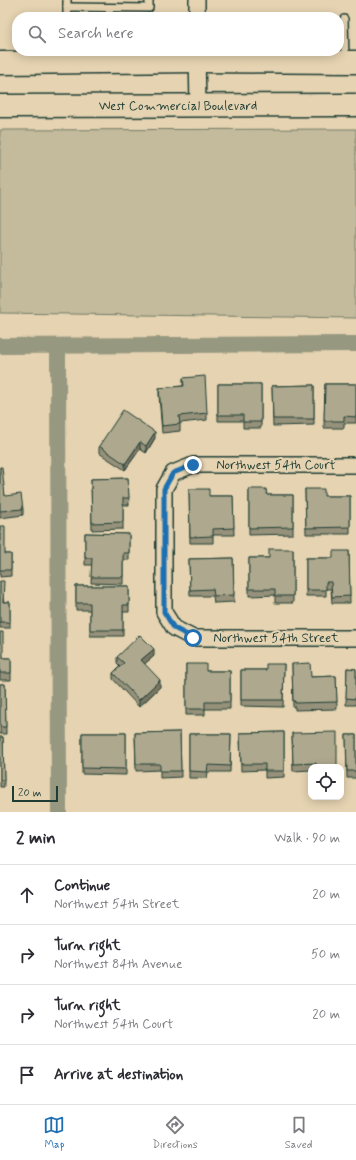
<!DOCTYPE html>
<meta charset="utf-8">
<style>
body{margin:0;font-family:Mynerve,sans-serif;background:#f7f7f7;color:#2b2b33}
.controls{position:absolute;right:12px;bottom:12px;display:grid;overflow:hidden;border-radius:8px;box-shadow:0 2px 10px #0003}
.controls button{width:36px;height:36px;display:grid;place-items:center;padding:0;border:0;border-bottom:1px solid #e1e1e2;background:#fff;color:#2b2b33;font:20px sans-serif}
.scale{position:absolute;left:12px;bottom:10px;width:46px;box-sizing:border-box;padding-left:4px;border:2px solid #1f3d34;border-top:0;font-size:11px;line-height:14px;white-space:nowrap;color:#1f3d34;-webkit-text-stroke:3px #e5d3b1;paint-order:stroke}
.stop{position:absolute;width:12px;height:12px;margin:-9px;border:3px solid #1f6fb2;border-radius:50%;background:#fff}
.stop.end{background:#1f6fb2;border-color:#fff;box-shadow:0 1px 4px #0008}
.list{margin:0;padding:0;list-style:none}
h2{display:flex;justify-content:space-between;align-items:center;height:52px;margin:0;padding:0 16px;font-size:17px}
h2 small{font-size:13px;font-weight:400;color:#7c7c81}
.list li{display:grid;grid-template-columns:26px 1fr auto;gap:12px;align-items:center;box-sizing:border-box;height:60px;padding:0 16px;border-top:1px solid #e1e1e2}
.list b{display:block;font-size:15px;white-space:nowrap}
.list p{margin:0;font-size:13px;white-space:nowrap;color:#7c7c81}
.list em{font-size:13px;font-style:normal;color:#7c7c81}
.icon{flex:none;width:22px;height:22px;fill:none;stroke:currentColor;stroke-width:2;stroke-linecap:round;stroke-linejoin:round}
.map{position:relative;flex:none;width:356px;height:812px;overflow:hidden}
.search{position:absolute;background:#fff;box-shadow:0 2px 10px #0003;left:12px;right:12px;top:12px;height:44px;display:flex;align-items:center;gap:10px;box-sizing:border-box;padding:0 14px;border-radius:16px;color:#7c7c81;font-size:15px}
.sheet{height:292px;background:#fff}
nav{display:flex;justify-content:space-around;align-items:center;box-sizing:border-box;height:56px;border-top:1px solid #e1e1e2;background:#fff;font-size:11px;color:#7c7c81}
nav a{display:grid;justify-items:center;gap:2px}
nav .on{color:#1f6fb2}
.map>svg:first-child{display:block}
.green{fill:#c4ba9c;stroke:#727c68}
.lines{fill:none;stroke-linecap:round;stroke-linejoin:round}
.canal{stroke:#979880;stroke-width:16}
.service-casing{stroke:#1f3d34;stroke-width:10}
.minor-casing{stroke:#1f3d34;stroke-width:18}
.trunk-casing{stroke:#1f3d34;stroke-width:25}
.service{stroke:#e5d3b1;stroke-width:7}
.minor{stroke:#e5d3b1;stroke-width:15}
.trunk{stroke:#e5d3b1;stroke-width:22}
.wall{fill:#96917a;stroke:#1f3d34}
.shaded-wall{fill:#7a7663;stroke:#1f3d34}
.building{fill:#aea98e;stroke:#1f3d34}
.route{stroke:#1f6fb2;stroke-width:5}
.labels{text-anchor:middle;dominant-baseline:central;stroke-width:4;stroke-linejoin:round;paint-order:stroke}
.street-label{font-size:13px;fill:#1f3d34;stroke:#e5d3b1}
</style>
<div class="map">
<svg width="356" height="812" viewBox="0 0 356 812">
<rect width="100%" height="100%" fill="#e5d3b1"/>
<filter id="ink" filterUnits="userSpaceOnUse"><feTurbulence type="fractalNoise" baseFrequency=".025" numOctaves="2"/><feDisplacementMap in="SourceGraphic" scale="8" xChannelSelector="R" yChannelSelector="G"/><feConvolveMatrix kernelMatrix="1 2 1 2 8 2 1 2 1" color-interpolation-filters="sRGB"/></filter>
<g filter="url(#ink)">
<path class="green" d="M356,129V318L0,313V130Z"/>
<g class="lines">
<g class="canal">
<path d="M0,346L356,344"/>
<path d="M58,346L59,812"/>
</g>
<g class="service-casing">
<g id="service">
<path d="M67,7L149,8V0"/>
<path d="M67,17V0"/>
<path d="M344,19L345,59"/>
</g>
</g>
<g class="minor-casing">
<g id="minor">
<path d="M197,0V17"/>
<path d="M197,53L198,106"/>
<path d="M356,465H193L173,473L164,489V612L174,628L193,638H356"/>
</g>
</g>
<g class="trunk-casing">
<g id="trunk">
<path d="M0,63L198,61L356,62"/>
<path d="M0,106L356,105"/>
</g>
</g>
<use href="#service" class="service"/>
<use href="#minor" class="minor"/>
<use href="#trunk" class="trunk"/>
</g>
<g class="wall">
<path d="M183,378L207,413V420L180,423V431L162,433L159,395V388L183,386Z"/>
<path d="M218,384H261V428H243V421H218Z"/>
<path d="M325,384H356V423H344V428H324Z"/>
<path d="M314,385V425L273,426L272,386Z"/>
<path d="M155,438L146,453L140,449L125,470L99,453V446Z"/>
<path d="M0,467L5,496L23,509V515L0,518Z"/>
<path d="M128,478L129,505H123V529L92,530L91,479Z"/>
<path d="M189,489L209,496H233L234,535H213V543H190Z"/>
<path d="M249,489L267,495H293V534L249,535Z"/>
<path d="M305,489L324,496H350V534H306Z"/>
<path d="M0,526L5,554H11V576L0,577Z"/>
<path d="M85,533L129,534V560H123V584L91,583L92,565H85Z"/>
<path d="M293,549V603H275V595L249,596V558H269Z"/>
<path d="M349,551L350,603H332L331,589H326V596H306V558H333Z"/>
<path d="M233,558L234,602L214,603L213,596H190L189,559Z"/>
<path d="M0,581L4,602H10V628H0Z"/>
<path d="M76,586H129V612H123V636H90V610H76Z"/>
<path d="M0,632L3,658H11V680H0Z"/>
<path d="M154,656L144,664L160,687L139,707L113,679V673L120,666L117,663V657Z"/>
<path d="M186,664L206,671H230V709H205V715H186Z"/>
<path d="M284,664L283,707L241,706V670H266Z"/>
<path d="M292,664L311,677L336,676L337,709L295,710V707H293Z"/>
<path d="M347,668L356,669V705H346Z"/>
<path d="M0,684H5L6,734H0Z"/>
<path d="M180,732L181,777L160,778V770L136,771L135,733Z"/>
<path d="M284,732V777L265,778V770L241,771L240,733Z"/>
<path d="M82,733H126V775L82,774Z"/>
<path d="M292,733L337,767H311V770L293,771Z"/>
<path d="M189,734H231L230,772H208L207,778H189Z"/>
<path d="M346,735H356V778H347Z"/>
<path d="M0,737H3L4,787H0Z"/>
</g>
<g class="shaded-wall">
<path d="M155,432V438L146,453V446Z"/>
<path d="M140,442V449L125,470V464Z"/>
<path d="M154,649V656L141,667V660Z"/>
<path d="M160,680V687L139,707V700Z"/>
</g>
<g class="building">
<path d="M205,376L207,413L179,416L180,424L162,426L159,388L184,386L183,378Z"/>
<path d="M218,384H261V422H243V415H218Z"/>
<path d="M325,384H356V417L344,416V421H324Z"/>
<path d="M314,385V419H273L272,386Z"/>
<path d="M123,410L155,432L146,446L140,442L125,464L99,446Z"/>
<path d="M0,467H2L5,496L21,494L23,509L0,511Z"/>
<path d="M128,478L129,498H123V522L92,523L91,479Z"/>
<path d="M189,489H209V496H233L234,528L213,529V536L190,537Z"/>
<path d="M249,489H266L267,495H293V527L249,528Z"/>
<path d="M305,489H324V496H350V527L306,528Z"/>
<path d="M0,526H5V554H11V570H0Z"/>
<path d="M85,533L129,534V553H123V577H91L92,558H85Z"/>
<path d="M269,549H293V596H275V589H249V558H269Z"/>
<path d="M333,551H349L350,596L332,597L331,582H326V590H306V558H333Z"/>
<path d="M233,558L234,595L214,596L213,589L190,590L189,559Z"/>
<path d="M0,581H4L3,602H10V622H0Z"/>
<path d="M76,586H129V605H123V630H90V603H76Z"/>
<path d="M0,632H3V658H11V673H0Z"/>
<path d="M140,635L154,649L141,660L160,680L139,700L113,673L124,663L117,657Z"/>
<path d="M310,663L311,677L336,676L337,702L295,703V701H293L292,664Z"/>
<path d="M186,664H206V671H230V702H205V709H186Z"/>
<path d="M266,664H284L283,700H241V670H266Z"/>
<path d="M347,668L356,669V699L346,698Z"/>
<path d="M0,684H5L6,727H0Z"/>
<path d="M180,732L181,771H160V764H136L135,733Z"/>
<path d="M284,732V771H265V764H241L240,733Z"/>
<path d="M337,732V767H316V763L293,764L292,733Z"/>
<path d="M82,733H126V769L82,768Z"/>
<path d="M189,734H231L230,766L208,765L207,772L189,771Z"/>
<path d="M346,735H356V771H347Z"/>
<path d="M0,737H3L4,780H0Z"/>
</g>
</g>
<g class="lines" filter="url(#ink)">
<path class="route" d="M193,465L173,473L164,489V612L174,628L193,638"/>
</g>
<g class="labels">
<g class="street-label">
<text x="178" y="106">West Commercial Boulevard</text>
<text x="276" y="465">Northwest 54th Court</text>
<text x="276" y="638">Northwest 54th Street</text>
</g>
</g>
</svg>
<div class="controls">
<button><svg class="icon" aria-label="locate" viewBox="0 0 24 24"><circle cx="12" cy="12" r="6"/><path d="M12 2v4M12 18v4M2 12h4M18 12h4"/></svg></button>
</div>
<div class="scale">20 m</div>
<div class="stop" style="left:193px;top:638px"></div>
<div class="stop end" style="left:193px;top:465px"></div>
<div class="search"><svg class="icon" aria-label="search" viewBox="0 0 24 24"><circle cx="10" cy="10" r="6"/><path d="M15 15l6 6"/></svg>Search here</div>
</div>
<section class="sheet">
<h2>2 min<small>Walk · 90 m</small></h2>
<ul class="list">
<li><svg class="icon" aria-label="ahead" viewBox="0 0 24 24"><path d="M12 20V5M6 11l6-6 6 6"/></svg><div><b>Continue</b><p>Northwest 54th Street</p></div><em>20 m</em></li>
<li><svg class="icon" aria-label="right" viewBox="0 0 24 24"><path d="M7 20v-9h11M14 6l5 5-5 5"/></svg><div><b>Turn right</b><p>Northwest 84th Avenue</p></div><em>50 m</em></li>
<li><svg class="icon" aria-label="right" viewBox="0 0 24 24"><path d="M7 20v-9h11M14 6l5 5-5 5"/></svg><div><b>Turn right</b><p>Northwest 54th Court</p></div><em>20 m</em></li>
<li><svg class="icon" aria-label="arrive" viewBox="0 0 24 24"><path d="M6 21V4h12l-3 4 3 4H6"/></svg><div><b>Arrive at destination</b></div></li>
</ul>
</section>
<nav>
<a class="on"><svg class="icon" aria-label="map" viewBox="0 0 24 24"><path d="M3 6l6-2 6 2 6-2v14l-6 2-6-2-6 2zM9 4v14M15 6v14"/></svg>Map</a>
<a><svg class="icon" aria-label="directions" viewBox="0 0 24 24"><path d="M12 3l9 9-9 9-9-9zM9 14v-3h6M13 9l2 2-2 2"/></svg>Directions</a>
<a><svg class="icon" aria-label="saved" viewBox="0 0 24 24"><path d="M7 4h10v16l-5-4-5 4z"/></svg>Saved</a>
</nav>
